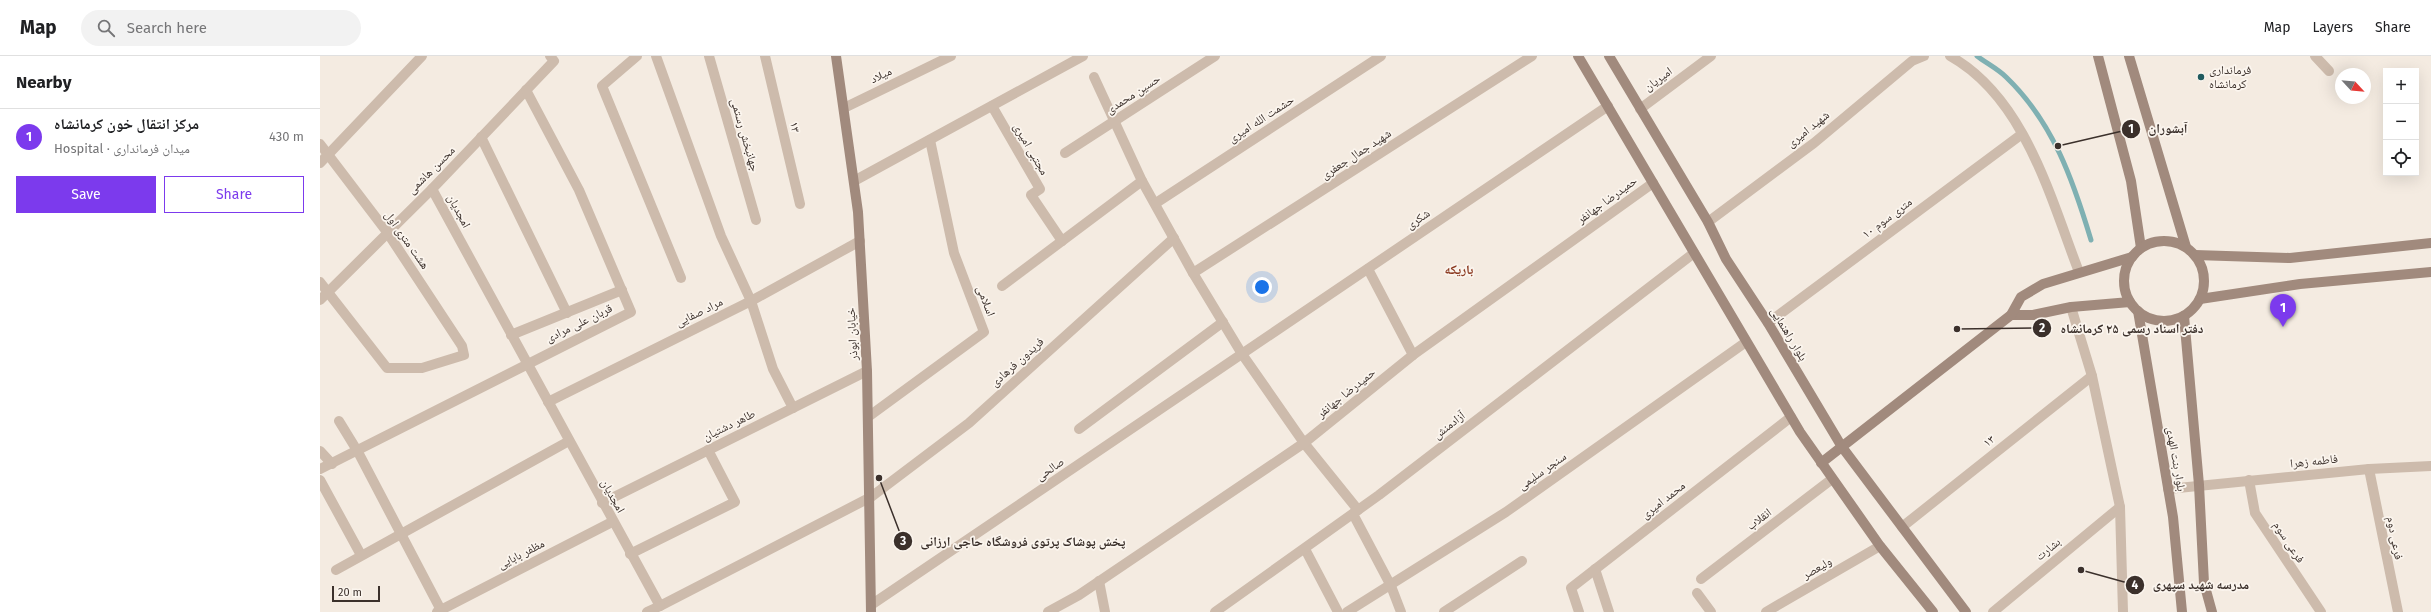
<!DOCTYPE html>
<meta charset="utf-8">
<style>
body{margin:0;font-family:"Fira Sans","Noto Naskh Arabic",sans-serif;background:#f2f2f2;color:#202124}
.controls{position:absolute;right:12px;top:12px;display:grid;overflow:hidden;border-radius:0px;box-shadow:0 4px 16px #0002}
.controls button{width:36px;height:36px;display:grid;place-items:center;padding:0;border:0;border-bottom:1px solid #e0e0e0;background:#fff;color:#202124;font:20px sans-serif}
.compass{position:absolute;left:2015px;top:12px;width:36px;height:36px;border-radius:50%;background:#fff;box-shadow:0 4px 16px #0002;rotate:116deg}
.scale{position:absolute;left:12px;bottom:10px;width:48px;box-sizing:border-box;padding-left:4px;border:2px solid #3b302b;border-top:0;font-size:11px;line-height:14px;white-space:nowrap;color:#3b302b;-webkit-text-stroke:3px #fbf5ee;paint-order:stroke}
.you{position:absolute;left:942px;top:231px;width:14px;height:14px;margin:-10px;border:3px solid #fff;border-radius:50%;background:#1a73e8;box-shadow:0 0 0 6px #1a73e833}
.badge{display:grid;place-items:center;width:26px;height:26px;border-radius:50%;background:#7c3aed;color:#fff;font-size:13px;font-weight:700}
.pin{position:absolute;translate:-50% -33px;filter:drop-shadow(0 1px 2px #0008)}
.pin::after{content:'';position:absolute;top:21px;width:14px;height:12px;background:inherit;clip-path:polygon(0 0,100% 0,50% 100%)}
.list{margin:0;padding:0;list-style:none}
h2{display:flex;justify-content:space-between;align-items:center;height:52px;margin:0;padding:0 16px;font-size:17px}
h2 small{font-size:13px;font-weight:400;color:#757577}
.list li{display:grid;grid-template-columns:26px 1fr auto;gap:12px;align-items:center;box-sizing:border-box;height:56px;padding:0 16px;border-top:1px solid #e0e0e0}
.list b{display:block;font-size:15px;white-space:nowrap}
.list p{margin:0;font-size:13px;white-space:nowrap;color:#757577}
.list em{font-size:13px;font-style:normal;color:#757577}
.actions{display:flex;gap:8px;padding:12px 16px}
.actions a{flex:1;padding:9px 0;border:1px solid #7c3aed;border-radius:0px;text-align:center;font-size:14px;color:#7c3aed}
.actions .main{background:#7c3aed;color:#fff}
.icon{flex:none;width:22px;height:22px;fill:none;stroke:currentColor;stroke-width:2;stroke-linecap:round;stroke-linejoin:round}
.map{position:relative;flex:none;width:2111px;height:556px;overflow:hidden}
header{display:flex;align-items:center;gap:24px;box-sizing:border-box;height:56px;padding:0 20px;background:#fff;border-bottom:1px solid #e0e0e0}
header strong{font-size:19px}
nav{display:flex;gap:22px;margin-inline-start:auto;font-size:14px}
.search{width:280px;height:36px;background:#f2f2f2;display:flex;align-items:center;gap:10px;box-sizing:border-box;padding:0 14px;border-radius:22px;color:#757577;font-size:15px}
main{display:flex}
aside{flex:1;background:#fff}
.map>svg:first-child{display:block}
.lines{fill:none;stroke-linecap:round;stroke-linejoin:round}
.stream{stroke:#7fb0b2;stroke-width:5}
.street{stroke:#cdbbac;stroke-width:10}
.secondary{stroke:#a18a7d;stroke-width:10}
.poi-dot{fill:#1f5a5e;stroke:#fbf5ee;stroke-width:1.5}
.labels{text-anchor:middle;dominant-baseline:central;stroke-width:3.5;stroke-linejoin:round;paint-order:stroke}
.poi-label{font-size:12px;fill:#3b302b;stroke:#fbf5ee;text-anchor:start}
.street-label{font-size:12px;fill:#3b302b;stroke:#fbf5ee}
.neighbourhood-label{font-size:13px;font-weight:bold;fill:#8c3b22;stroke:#fbf5ee}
.leader{fill:none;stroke:#3b302b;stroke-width:1.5}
.callout-dot{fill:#3b302b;stroke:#fbf5ee;stroke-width:1.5}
.mark-label{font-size:12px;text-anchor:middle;font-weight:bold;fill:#fff}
.callout-label{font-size:13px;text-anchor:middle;font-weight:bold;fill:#3b302b;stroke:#fbf5ee;stroke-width:3.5;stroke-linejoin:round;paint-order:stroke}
</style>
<header>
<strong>Map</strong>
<div class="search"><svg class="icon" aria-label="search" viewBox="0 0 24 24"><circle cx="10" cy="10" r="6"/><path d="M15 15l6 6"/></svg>Search here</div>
<nav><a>Map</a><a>Layers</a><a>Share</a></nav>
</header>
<main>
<aside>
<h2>Nearby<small></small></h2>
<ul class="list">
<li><span class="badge">1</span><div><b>مرکز انتقال خون کرمانشاه</b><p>Hospital · میدان فرمانداری</p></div><em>430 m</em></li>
</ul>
<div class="actions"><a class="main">Save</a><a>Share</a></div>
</aside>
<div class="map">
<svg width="2111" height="556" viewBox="0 0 2111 556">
<rect width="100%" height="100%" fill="#f4ebe1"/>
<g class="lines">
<path class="stream" d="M1657,0C1666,7 1678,13 1686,21C1733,66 1753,124 1771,184"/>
<g class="street">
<path d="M317,0L282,30L361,222"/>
<path d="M336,0L401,180L431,245L453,313L473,352"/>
<path d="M389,0L436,164"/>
<path d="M445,0L480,148"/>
<path d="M1630,0C1705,42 1730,141 1759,216"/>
<path d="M1995,0L2009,15"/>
<path d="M774,21L822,125L873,217L922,298L984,387L1038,454"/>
<path d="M672,50L720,133L711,139L742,185"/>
<path d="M524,52L631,0"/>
<path d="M1320,53L1391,0"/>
<path d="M161,81L247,257"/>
<path d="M0,88L67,176L142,290L144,299L102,312H67L0,226"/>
<path d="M745,97L895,0"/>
<path d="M0,107L102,0"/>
<path d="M534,125L763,0"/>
<path d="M112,133L340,550L551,441L649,367L854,182"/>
<path d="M836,147L1061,0"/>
<path d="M1388,166L1494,87L1592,5L1604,0"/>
<path d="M1048,213L1093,299"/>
<path d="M873,217L1212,0"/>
<path d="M682,230L822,125"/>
<path d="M0,244L112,133L234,5L230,0"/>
<path d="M1751,251L1772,320L1800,451L1803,556"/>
<path d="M1448,267L1702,78"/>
<path d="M191,279L302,234"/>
<path d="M228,346L431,245L540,185"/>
<path d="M548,361L664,276L634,197L610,84"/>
<path d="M19,365L38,396L122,556"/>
<path d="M759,373L903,266"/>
<path d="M0,395L12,408"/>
<path d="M0,413L311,256L259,134L206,34"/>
<path d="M2049,413L2078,556"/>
<path d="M0,424L41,499"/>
<path d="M1929,424L1935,457L2001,556"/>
<path d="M1848,433L2049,413L2111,410"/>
<path d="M282,447L547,315"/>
<path d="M1033,458L1071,530L1081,556"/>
<path d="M1582,471L1772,320"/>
<path d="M985,493L1018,556"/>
<path d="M310,498L415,446L388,394"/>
<path d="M1275,513L1289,556"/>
<path d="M16,514L249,385"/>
<path d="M1381,523L1512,423"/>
<path d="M779,525L785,556"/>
<path d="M1377,537L1391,556"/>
<path d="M551,549L1288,50"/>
<path d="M117,556L292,466"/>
<path d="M327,556L340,550"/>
<path d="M728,556L759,539L984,387L1093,299L1333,127"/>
<path d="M895,556L1059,439L1374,197"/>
<path d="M1027,556L1186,456L1426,286"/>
<path d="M1124,556L1202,505"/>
<path d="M1259,556L1251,532L1471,361"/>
<path d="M1446,556L1560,490"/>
<path d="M1673,556L1800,451"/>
</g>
<g class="secondary">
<path d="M516,0L538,156L547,315L551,556"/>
<path d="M1258,0L1480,376L1560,490L1613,556"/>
<path d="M1289,0L1388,166L1406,203L1448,267L1522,391L1646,556"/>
<path d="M1778,0L1811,125L1821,192"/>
<path d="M1809,0L1866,191"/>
<circle cx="1844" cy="225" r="40"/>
<path d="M1875,199L1970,202L2111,187"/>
<path d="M1880,243L1980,228L2111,216"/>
<path d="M1818,255L1853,461L1862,556"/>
<path d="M1691,259H1713L1751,251L1810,246"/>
<path d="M1864,260L1879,429L1884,527L1892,556"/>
<path d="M1501,407L1691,259L1701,241L1723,228L1812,201"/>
</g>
</g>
<circle class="poi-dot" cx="1881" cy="21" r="4"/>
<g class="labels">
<g class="poi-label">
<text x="1889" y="14">فرمانداری<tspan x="1889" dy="14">کرمانشاه</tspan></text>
</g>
<g class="street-label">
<text transform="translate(561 19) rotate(-26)">میلاد</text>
<text transform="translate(1338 23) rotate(-36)">امیریان</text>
<text transform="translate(813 38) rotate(-33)">حسین محمدی</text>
<text transform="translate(941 63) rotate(-33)">حشمت الله امیری</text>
<text transform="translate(475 71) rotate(77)">۱۳</text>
<text transform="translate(1488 73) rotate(-39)">شهید امیری</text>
<text transform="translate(425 79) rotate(74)">جهانبخش رستمی</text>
<text transform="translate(711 93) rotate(60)">مجتبی امیری</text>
<text transform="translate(1036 98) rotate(-33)">شهید جمال جعفری</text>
<text transform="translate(111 114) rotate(-45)">محسن هاشمی</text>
<text transform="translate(1287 144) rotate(-36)">حمیدرضا جهانفر</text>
<text transform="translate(139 155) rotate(62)">امجدیان</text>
<text transform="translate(1567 162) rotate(-37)">۱۰ متری سوم</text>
<text transform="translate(1098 163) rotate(-34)">شکری</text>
<text transform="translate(87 184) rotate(55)">هشت متری اول</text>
<text transform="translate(666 245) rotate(69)">اسلامی</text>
<text transform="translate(379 256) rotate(-26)">مراد صفایی</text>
<text transform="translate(259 267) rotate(-26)">قربان علی مرادی</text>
<text transform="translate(532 278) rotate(-93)">خیابان ابوذر</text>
<text transform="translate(1469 278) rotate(59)">بلوار راهنمایی</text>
<text transform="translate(697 306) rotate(-42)">فریدون فرهادی</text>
<text transform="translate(1026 337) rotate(-39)">حمیدرضا جهانفر</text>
<text transform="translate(409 369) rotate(-26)">طاهر دشتیان</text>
<text transform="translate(1129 369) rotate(-38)">آزادمنش</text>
<text transform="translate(1669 385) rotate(-39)">۱۳</text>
<text transform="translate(1856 403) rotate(80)">بلوار بنت الهدی</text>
<text transform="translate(1994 405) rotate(-6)">فاطمه زهرا</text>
<text transform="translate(730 413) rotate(-34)">صالحی</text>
<text transform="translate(1222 415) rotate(-35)">سنجر سلیمی</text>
<text transform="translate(293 440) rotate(61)">امجدیان</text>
<text transform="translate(1343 444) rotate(-38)">محمد امیری</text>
<text transform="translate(1439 463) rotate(-37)">انقلاب</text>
<text transform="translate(2075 482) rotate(79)">فرعی دوم</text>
<text transform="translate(1969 486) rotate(57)">فرعی سوم</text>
<text transform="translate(1728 493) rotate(-40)">بشارت</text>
<text transform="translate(201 498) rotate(-27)">مظفر بابایی</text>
<text transform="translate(1497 512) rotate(-30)">ولیعصر</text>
</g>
<g class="neighbourhood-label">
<text x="1139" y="213">باریکه</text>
</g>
</g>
<path class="leader" d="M1738 90L1811 73M1637 273L1722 272M559 422L583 485M1761 514L1815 529"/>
<g class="callout-dot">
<circle cx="1738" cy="90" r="4"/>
<circle cx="1637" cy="273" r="4"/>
<circle cx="559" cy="422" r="4"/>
<circle cx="1761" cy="514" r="4"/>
<circle cx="1811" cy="73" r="10"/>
<circle cx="1722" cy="272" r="10"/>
<circle cx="583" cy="485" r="10"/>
<circle cx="1815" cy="529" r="10"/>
</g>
<g class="mark-label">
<text x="1811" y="77">1</text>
<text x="1722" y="276">2</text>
<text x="583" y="489">3</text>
<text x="1815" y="533">4</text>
</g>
<g class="callout-label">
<text x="1848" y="77">آبشوران</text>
<text x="1812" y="277">دفتر اسناد رسمی ۲۵ کرمانشاه</text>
<text x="703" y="490">پخش پوشاک پرتوی فروشگاه حاجی ارزانی</text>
<text x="1881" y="533">مدرسه شهید سپهری</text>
</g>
</svg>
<div class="controls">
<button>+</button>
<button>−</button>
<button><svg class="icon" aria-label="locate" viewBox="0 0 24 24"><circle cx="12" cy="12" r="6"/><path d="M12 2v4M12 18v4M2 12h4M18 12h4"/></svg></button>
</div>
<svg class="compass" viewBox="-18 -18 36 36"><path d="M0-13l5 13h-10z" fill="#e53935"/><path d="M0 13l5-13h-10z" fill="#757577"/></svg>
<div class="scale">20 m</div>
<div class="you"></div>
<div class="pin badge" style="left:1963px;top:271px">1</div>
</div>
</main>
